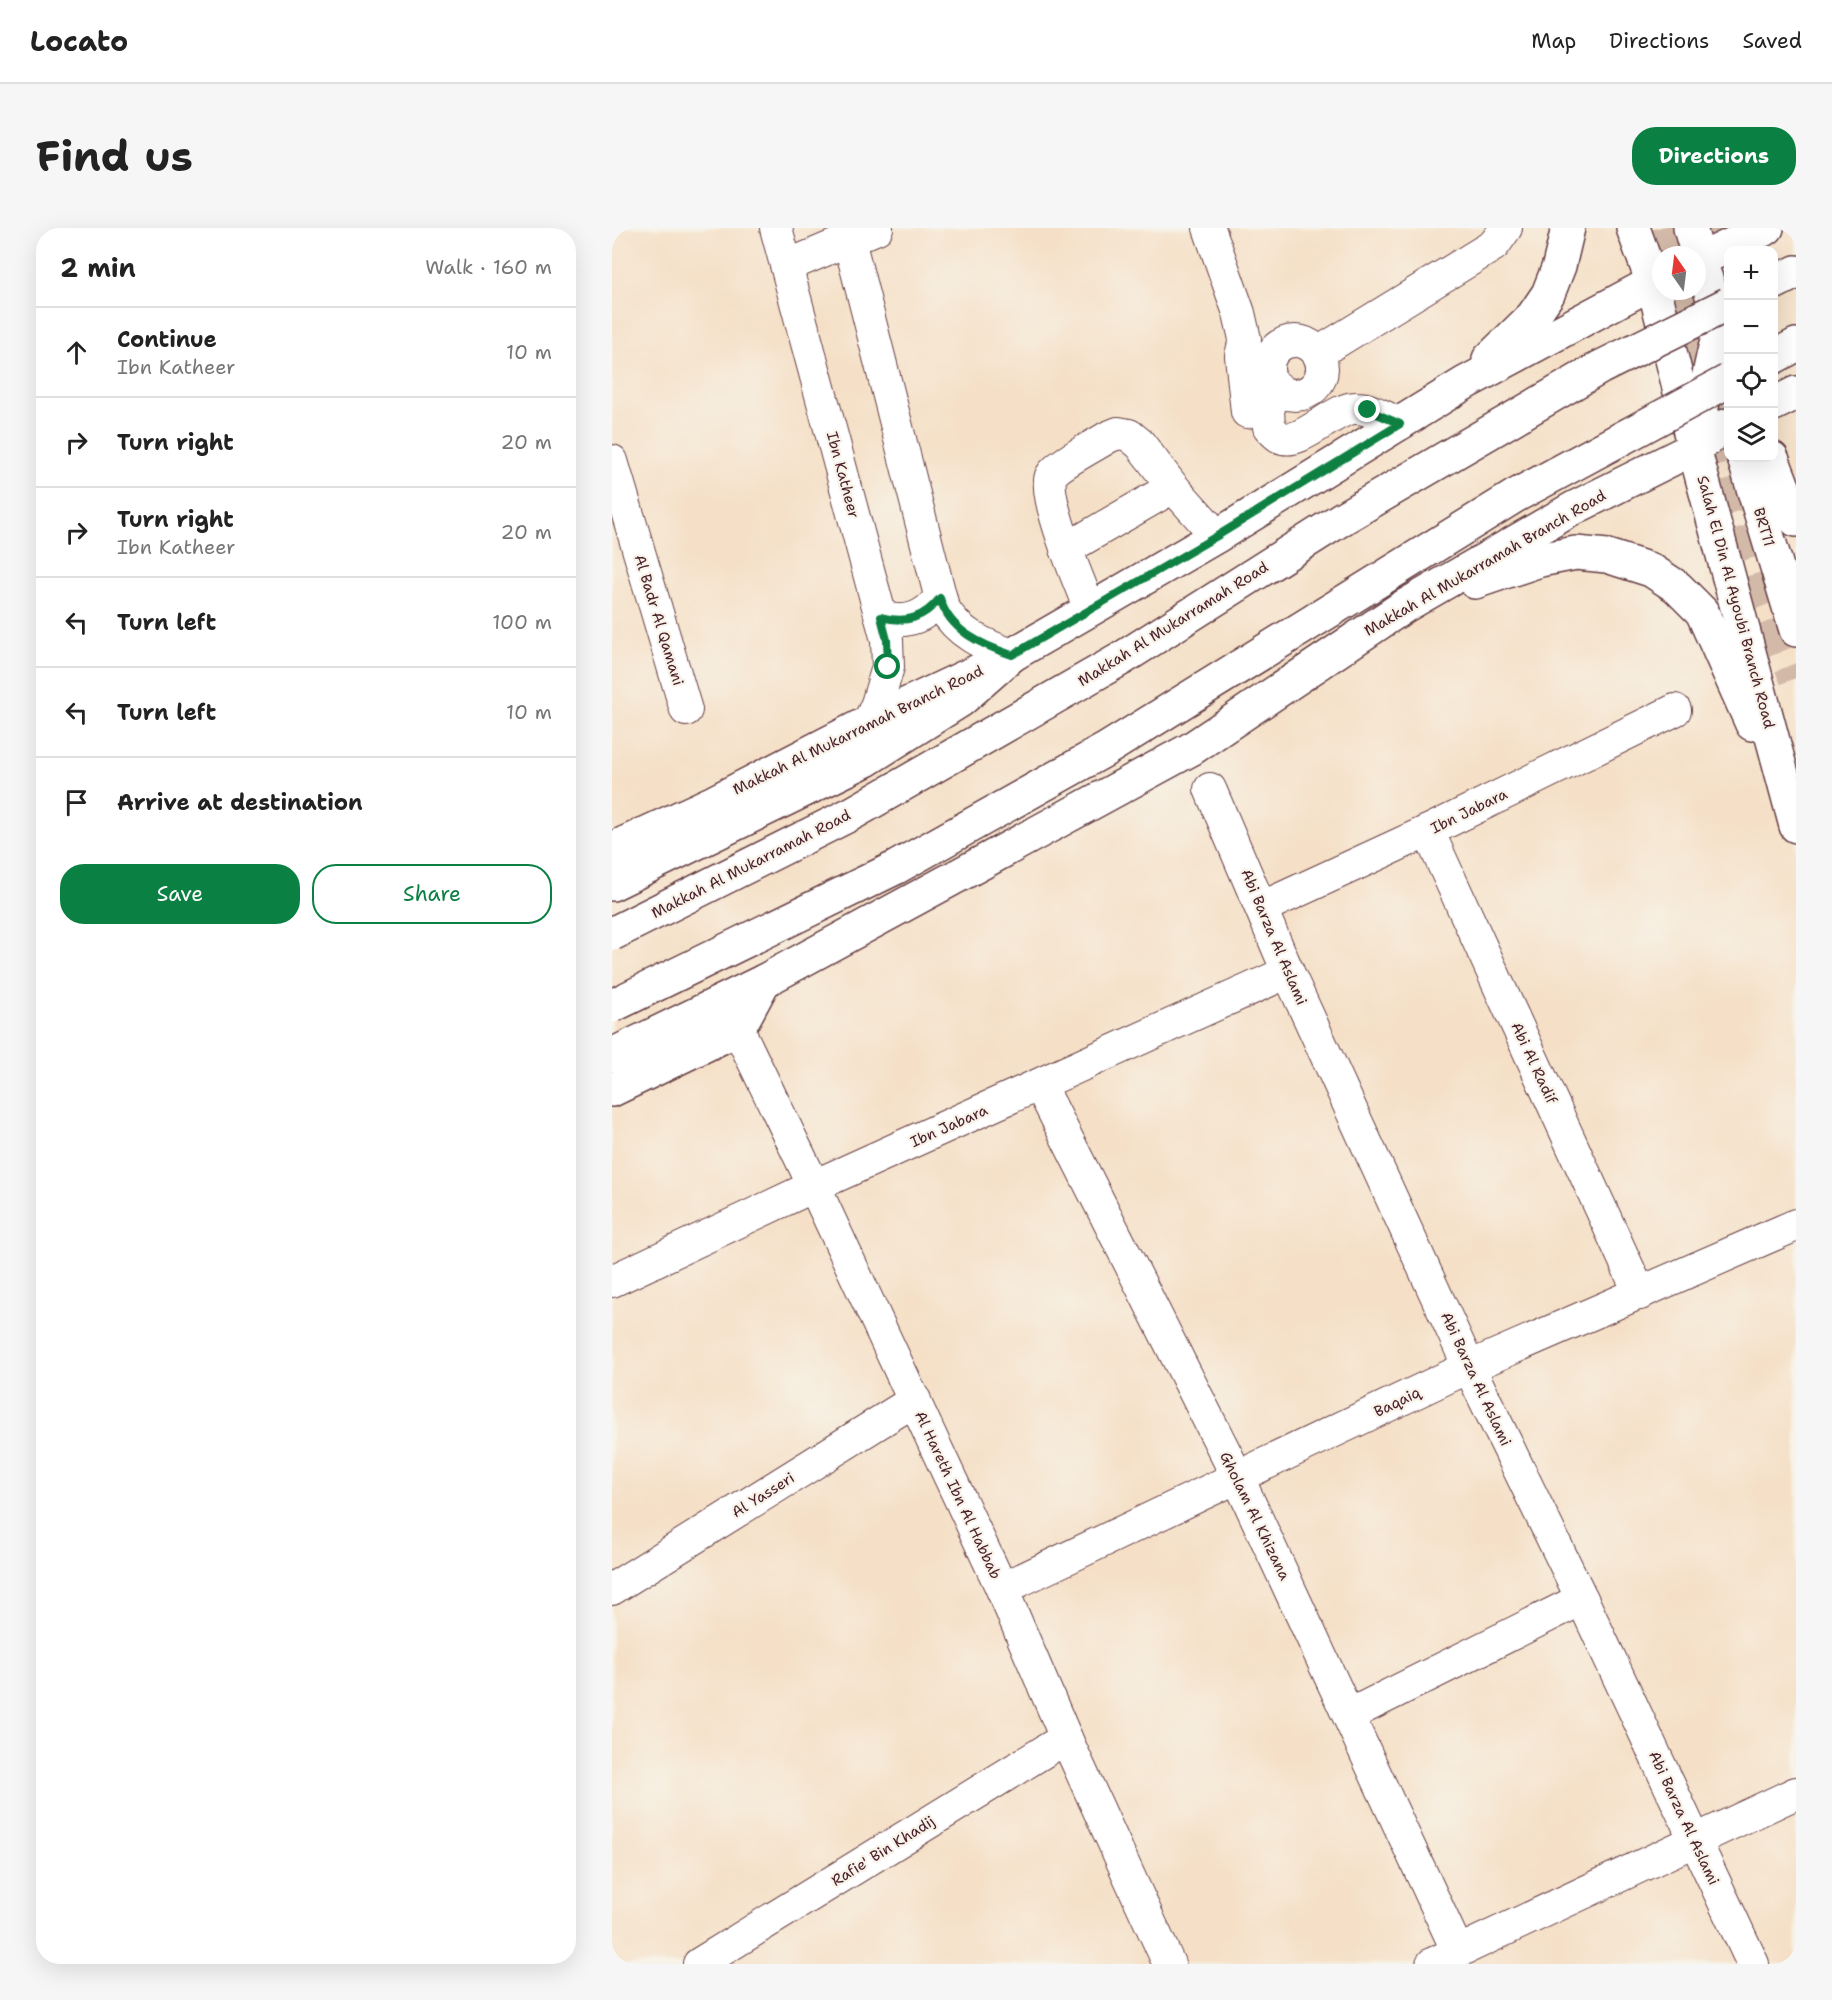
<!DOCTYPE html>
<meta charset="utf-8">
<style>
body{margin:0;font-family:"Shantell Sans",sans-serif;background:#f6f6f6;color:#222}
.controls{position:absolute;right:18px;top:18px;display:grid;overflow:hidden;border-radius:12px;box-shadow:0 6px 24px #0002}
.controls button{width:54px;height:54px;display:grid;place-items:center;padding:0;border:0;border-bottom:2px solid #e0e0e0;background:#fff;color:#222;font:30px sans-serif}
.compass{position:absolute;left:1040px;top:18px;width:54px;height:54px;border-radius:50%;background:#fff;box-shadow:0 6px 24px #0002;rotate:346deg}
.stop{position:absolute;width:18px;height:18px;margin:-14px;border:4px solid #0b8043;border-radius:50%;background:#fff}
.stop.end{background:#0b8043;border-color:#fff;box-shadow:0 2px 6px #0008}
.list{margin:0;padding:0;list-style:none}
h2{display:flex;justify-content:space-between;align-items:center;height:78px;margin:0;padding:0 24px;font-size:26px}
h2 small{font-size:20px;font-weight:400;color:#767676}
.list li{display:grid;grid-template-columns:39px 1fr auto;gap:18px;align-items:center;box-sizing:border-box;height:90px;padding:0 24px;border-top:2px solid #e0e0e0}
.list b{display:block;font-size:22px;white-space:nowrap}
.list p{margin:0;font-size:20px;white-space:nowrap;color:#767676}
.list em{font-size:20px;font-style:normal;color:#767676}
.actions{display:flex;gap:12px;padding:18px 24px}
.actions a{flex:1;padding:14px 0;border:2px solid #0b8043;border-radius:24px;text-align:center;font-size:21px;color:#0b8043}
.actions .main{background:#0b8043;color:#fff}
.icon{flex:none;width:33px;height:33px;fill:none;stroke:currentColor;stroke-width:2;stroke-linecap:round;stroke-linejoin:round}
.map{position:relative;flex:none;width:1184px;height:1736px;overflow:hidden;border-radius:24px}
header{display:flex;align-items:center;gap:36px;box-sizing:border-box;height:84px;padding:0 30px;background:#fff;border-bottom:2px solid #e0e0e0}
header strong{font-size:28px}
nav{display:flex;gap:33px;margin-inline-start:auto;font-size:21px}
.intro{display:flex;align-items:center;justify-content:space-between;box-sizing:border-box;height:144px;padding:0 36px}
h1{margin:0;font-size:42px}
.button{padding:15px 27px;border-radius:24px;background:#0b8043;color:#fff;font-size:21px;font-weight:700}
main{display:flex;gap:36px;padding:0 36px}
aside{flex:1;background:#fff;border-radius:24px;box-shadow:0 6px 24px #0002}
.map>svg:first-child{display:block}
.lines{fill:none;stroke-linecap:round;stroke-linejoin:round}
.major-tunnel{stroke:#d3b9a8;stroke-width:33;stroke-dasharray:33 16;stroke-linecap:butt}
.minor-casing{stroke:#643c42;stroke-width:34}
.major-casing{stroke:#643c42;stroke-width:36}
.highway-casing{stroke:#643c42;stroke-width:36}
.minor{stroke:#fff;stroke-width:32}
.major{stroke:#fff;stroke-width:33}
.highway{stroke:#fff;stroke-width:33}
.highway-bridge-casing{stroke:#643c42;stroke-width:36;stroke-linecap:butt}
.highway-bridge{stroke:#fff;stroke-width:33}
.route{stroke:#0b8043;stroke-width:8}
.labels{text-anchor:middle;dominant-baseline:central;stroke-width:4.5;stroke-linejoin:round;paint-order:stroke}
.street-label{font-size:15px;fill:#4a1f2b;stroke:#f7f3e8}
</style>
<header>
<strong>Locato</strong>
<nav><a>Map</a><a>Directions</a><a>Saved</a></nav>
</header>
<div class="intro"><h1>Find us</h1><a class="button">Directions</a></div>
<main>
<aside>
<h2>2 min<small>Walk · 160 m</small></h2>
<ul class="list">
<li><svg class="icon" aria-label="ahead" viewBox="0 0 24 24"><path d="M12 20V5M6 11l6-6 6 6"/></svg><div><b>Continue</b><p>Ibn Katheer</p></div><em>10 m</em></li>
<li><svg class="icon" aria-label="right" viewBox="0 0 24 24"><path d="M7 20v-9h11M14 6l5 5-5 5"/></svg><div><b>Turn right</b></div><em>20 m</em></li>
<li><svg class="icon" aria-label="right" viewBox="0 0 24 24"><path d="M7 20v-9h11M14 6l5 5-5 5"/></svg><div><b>Turn right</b><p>Ibn Katheer</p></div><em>20 m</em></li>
<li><svg class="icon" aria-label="left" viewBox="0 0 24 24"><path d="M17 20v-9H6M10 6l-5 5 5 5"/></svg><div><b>Turn left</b></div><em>100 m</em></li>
<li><svg class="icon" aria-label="left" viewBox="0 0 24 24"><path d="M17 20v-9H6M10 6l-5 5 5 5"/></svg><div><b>Turn left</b></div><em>10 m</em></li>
<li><svg class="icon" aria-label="arrive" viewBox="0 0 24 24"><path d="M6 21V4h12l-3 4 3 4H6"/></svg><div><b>Arrive at destination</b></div></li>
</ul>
<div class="actions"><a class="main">Save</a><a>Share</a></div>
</aside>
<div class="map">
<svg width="1184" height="1736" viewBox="0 0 1184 1736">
<rect width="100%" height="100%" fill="#f7f3e8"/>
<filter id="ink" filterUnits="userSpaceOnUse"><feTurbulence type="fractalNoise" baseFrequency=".0167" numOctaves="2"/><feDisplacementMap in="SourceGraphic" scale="12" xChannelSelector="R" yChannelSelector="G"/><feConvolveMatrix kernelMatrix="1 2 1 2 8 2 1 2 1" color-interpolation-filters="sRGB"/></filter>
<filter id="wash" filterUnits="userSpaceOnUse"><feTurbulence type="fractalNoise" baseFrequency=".008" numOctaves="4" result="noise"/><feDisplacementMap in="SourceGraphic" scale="24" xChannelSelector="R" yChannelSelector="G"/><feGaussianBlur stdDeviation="1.35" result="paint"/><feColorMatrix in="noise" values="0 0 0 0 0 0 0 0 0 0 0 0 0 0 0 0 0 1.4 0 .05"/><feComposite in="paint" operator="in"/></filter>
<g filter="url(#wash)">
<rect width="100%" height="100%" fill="#f5e0c7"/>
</g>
<g filter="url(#ink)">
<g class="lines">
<g class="major-tunnel">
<path d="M1046,0L1053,27"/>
<path d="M1100,0L1116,63"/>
<path d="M1063,63L1152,373L1184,450"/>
</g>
<g class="minor-casing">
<g id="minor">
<path d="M164,0L275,412L276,439L265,476L257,494"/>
<path d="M234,0L331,379C346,406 372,417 400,427"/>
<path d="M597,0L627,85L633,111L629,128L635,184"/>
<path d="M175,38L265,0"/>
<circle cx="683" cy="140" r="27"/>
<path d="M706,125L882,17L894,0"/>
<path d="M665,159L656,182L657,199C660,202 664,207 668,209C689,219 722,179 744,180C759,180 774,190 788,196"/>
<path d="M0,233L74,482"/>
<path d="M454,321L561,259"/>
<path d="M478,381C469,359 430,267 439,248C444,237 484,217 496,209L506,205L517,207L528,216L561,259L605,308"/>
<path d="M269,389C294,397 312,390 328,370"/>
<path d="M598,561L676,744L857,1139L970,1371L1141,1736"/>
<path d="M816,603L1028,1066"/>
<path d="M649,680L816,603L1063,482"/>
<path d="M126,801L202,958L390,1361L454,1510L557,1736"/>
<path d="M428,857L626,1250L846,1724"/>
<path d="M0,1053L202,958L676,744"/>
<path d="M0,1361L303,1172"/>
<path d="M390,1361L857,1139L1184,997"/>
<path d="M737,1487L970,1371"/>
<path d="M87,1736L454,1510"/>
<path d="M820,1736L1184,1565"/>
</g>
</g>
<g class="major-casing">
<g id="major">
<path d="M1021,0L1041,55L1082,220L1184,598"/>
<path d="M1078,0L1087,32L1113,102"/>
<path d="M1085,33L1155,0"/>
<path d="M877,131L921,88L936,66L947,38L956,0"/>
<path d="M1162,176L1184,165"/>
<path d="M1088,188L1102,124L1116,75"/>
<path d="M1132,230L1184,402"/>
<path d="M1160,230L1184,292"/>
<path d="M863,354L928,332L964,325L995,328L1039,342L1065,359L1090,384L1140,496"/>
<path d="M0,621L102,574L257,494L400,427L605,308L853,155L1049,50"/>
<path d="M0,827L152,753L579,521L791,379L962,280L1082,220L1116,197"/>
<path d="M0,862L126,801L152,753"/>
</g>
</g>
<g class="highway-casing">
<g id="highway">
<path d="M1162,55L1184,44"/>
<path d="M1162,129L1184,117"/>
<path d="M0,656L254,532L349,472L400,427"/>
</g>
</g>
<use href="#minor" class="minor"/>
<use href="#major" class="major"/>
<use href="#highway" class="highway"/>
<g class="highway-bridge-casing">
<g id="highway-bridge">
<path d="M0,706L241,585L509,431L731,290L989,139L1116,76"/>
<path d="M0,778L283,640L493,522L903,268L1116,153"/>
</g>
</g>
<use href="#highway-bridge" class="highway-bridge"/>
</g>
</g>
<g class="lines" filter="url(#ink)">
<path class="route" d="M276,439L275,412L269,389C294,396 312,390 328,370C337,403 370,417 400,427L605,308L788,196L756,182"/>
</g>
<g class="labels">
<g class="street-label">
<text transform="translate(231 247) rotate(75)">Ibn Katheer</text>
<text transform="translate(1152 299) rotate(73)">BRT11</text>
<text transform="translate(873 335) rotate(-30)">Makkah Al Mukarramah Branch Road</text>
<text transform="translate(1124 374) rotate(75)">Salah El Din Al Ayoubi Branch Road</text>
<text transform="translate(47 392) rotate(73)">Al Badr Al Qamani</text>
<text transform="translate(561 396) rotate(-32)">Makkah Al Mukarramah Road</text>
<text transform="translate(246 502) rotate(-26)">Makkah Al Mukarramah Branch Road</text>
<text transform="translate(857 583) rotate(-26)">Ibn Jabara</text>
<text transform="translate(139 636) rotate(-27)">Makkah Al Mukarramah Road</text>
<text transform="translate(662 709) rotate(67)">Abi Barza Al Aslami</text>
<text transform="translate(922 835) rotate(65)">Abi Al Radif</text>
<text transform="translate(337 898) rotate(-24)">Ibn Jabara</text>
<text transform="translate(864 1151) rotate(65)">Abi Barza Al Aslami</text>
<text transform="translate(785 1174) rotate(-26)">Baqaiq</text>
<text transform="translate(151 1267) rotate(-32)">Al Yasseri</text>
<text transform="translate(346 1267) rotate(65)">Al Hareth Ibn Al Habbab</text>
<text transform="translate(643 1288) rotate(64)">Gholam Al Khizana</text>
<text transform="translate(1072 1590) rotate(65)">Abi Barza Al Aslami</text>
<text transform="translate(271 1623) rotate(-32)">Rafie' Bin Khadij</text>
</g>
</g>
</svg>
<div class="controls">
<button>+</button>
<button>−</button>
<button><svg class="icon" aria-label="locate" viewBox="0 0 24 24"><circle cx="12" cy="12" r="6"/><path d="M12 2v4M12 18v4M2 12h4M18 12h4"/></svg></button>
<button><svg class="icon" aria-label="layers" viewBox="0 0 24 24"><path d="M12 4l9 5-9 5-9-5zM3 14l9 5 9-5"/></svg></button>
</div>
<svg class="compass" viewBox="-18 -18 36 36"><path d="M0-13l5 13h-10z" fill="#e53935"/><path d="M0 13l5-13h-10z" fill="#767676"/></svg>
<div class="stop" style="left:276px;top:439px"></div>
<div class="stop end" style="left:756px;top:182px"></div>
</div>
</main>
